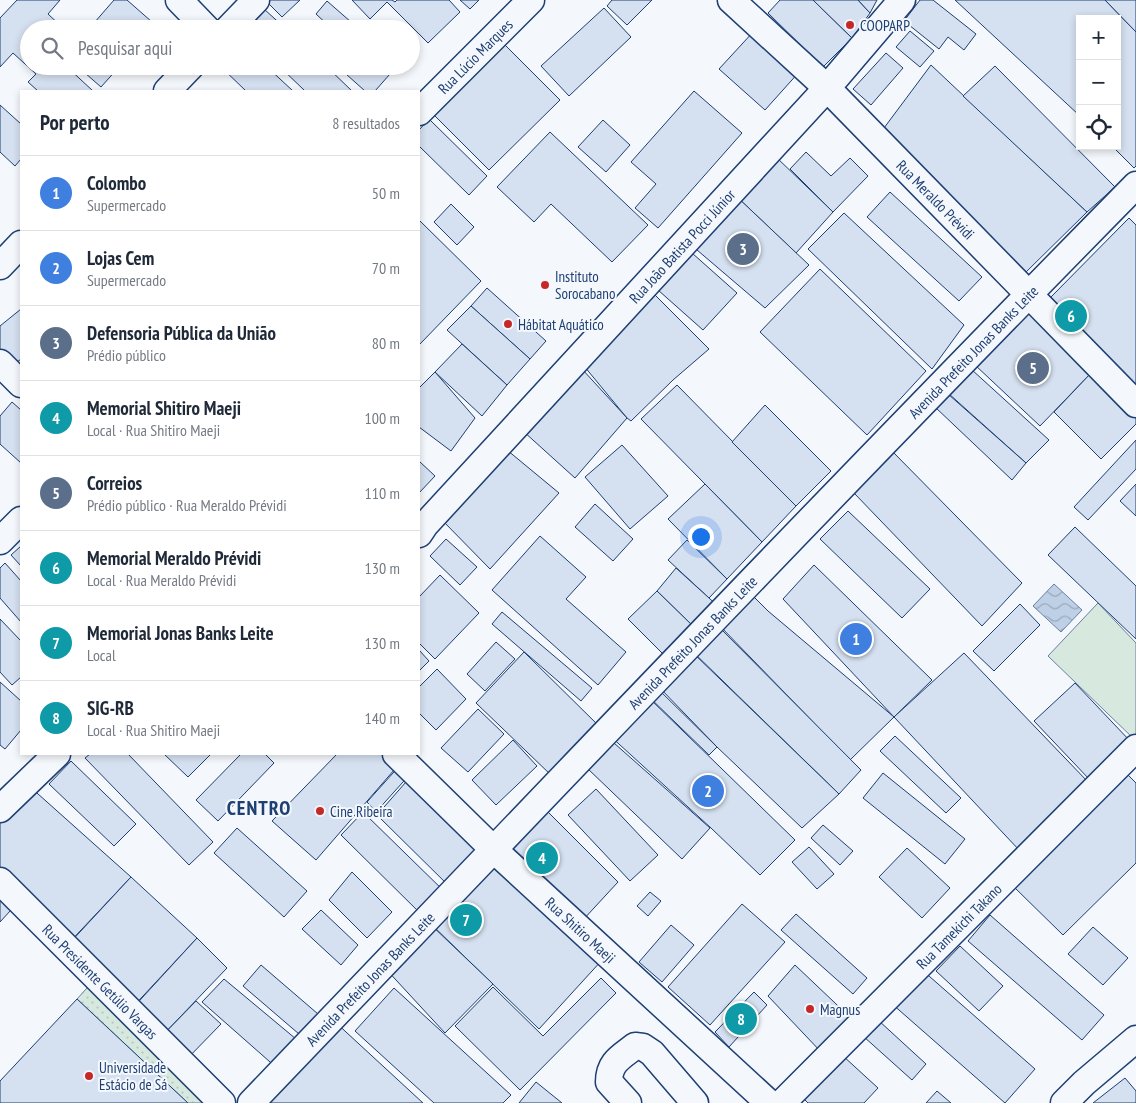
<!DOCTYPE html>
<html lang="pt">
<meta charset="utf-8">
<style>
body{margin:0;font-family:"PT Sans Narrow",sans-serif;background:#f6f6f7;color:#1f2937}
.controls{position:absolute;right:15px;top:15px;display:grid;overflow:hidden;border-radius:0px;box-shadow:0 2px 8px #0003}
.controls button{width:45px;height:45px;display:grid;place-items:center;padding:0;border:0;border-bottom:1px solid #e0e1e3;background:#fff;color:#1f2937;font:25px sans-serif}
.you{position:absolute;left:700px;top:536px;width:18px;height:18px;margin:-12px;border:4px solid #fff;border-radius:50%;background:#1a73e8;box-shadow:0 0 0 8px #1a73e833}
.badge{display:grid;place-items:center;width:32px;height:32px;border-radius:50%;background:#c62828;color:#fff;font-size:16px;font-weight:700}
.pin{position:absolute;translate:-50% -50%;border:2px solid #fff;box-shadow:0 1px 5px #0006}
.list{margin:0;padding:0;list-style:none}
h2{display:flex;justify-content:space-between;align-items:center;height:65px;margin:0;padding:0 20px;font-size:21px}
h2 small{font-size:16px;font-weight:400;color:#747a83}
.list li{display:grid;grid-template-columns:32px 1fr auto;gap:15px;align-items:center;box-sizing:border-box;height:75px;padding:0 20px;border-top:1px solid #e0e1e3}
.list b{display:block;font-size:19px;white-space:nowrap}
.list p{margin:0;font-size:16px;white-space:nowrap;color:#747a83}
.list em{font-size:16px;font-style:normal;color:#747a83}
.icon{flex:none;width:28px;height:28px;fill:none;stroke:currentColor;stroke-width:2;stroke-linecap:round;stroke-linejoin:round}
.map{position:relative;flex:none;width:1136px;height:1103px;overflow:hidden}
.search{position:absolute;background:#fff;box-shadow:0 2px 8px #0003;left:20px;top:20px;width:400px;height:55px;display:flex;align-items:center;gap:12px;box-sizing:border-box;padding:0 18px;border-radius:28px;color:#747a83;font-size:19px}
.panel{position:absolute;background:#fff;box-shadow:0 2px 8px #0003;left:20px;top:90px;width:400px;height:665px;border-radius:0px}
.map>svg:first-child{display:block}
.green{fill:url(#green-dots);stroke:#687fa3}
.pitch{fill:#d7e8df;stroke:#687fa3}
.water{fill:url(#water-waves);stroke:#687fa3}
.building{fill:#d5e0f0;stroke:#1d3f73}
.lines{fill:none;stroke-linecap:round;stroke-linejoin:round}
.minor-casing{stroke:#1d3f73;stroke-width:29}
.minor{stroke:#f4f7fb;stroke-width:26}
.poi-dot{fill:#c62828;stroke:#f4f7fb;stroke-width:2}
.labels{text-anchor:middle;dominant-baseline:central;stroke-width:4;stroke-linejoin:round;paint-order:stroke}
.poi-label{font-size:15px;fill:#1d3f73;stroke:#f4f7fb;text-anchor:start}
.street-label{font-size:15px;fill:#1d3f73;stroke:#f4f7fb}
.district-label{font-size:20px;font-weight:bold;letter-spacing:1px;fill:#1d3f73;stroke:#f4f7fb}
</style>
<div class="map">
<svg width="1136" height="1103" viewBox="0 0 1136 1103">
<defs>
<pattern id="green-dots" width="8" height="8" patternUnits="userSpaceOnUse" patternTransform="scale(1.25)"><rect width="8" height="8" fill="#d7e8df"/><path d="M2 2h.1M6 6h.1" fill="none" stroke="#b8c8c3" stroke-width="1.8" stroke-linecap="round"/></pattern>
<pattern id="water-waves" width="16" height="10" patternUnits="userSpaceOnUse" patternTransform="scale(1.25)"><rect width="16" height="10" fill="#bed0e5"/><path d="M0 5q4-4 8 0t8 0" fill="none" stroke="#9aaabe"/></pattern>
</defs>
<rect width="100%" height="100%" fill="#f4f7fb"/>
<path class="green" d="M96,978L222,1103H188L77,999Z"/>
<path class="pitch" d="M1098,603L1136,643V736L1134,739L1048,656Z"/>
<path class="water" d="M1054,584L1082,610L1061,632L1033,606Z"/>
<g class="building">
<path d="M17,0H60L48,14L64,29H29V66H66L93,91H38L28,82L36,74L13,53L0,67V18Z"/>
<path d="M114,0H127L160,29H101L94,23Z"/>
<path d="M267,0H300L282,17L266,1Z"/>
<path d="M352,0H392L395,2L397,0H449L460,12L428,43L387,2L370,19Z"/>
<path d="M460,0H479L470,9Z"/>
<path d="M612,0H652L627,25L607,6Z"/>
<path d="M780,0H813L852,38L823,67L768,13Z"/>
<path d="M813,0H858L870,13L852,38Z"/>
<path d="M858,0H877L870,13Z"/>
<path d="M920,0H933L976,34L964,50L948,37L939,49L904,21Z"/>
<path d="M955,0H1105L1136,32V166L1134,168L1112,146H1117V19H1080V116Z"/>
<path d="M1105,0H1136V32Z"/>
<path d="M327,1L359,29H328L330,27L316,14Z"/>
<path d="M604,8L631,37L569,96L541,66Z"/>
<path d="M264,9L286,29H245Z"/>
<path d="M754,31L800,71L765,110L719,69Z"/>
<path d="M910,31L934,51L920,67L896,47Z"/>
<path d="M505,45L560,100L489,170L434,115Z"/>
<path d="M886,53L903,68L871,105L853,89Z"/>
<path d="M931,65L1087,212L1023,275L881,132Z"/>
<path d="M77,66H116L118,68L101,87Z"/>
<path d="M220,66H266L293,91H246Z"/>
<path d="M279,66H326L352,91H305Z"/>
<path d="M337,66H397L375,91H365Z"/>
<path d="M995,66L1115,187L1087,212L963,96Z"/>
<path d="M694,91L742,133L658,228L635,208L656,184L631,162Z"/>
<path d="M0,105L21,124V159L15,166L0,152Z"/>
<path d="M429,119L487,176L469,195L419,146V130Z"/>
<path d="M603,120L630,145L606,172L578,147Z"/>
<path d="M550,132L648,225L612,262L551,204L534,222L497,187Z"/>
<path d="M806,152L831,176L850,158L868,176L833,212L790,169Z"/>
<path d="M774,155L833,212L796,253L735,195Z"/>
<path d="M890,192L982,277L959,301L867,217Z"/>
<path d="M735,195L809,265L765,308L690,244Z"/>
<path d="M451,204L474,227L457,245L434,222Z"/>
<path d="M844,213L964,325L932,369L808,249Z"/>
<path d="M1129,218L1136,225V385L1049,299Z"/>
<path d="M419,220L481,281L419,345Z"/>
<path d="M692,253L737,293L703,330L658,290Z"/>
<path d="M820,269L926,371L867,435L760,332Z"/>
<path d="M487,288L546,341L530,359L471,306Z"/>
<path d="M654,294L709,349L673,380L631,421L627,418L584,366Z"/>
<path d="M471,306L530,359L507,385L447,330Z"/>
<path d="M21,309V359L12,366L0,351V326Z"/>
<path d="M1028,310L1092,372L1040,426L975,365Z"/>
<path d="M462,344L507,385L482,416L435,372Z"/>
<path d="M582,369L627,418L575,478L523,431Z"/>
<path d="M971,369L1049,440L1026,463L948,393Z"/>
<path d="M435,372L475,418L451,451L419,427V388Z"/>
<path d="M1092,372L1136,417V424L1101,459L1054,412Z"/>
<path d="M677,385L796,506L762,542L641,419Z"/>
<path d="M948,394L1026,463L1012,480L935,407Z"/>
<path d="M12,402L21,410V463L0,444V416Z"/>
<path d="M765,405L831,471L796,506L732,442Z"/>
<path d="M1136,440V469L1088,520L1074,507Z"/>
<path d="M622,445L668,496L630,529L585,477Z"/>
<path d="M507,450L559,493L490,569L441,519Z"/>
<path d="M892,451L1022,583L982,626L854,493Z"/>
<path d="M419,461L435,476L419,493Z"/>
<path d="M705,484L762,542L727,579L668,519Z"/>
<path d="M1136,484V516L1120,501Z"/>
<path d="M595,504L633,539L613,561L575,527Z"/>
<path d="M848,511L930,589L902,618L820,539Z"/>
<path d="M1075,527L1136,586V639L1048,555Z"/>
<path d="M540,536L586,577L566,599L626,652L598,685L492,590Z"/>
<path d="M446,539L477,567L460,585L430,556Z"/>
<path d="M687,540L727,579L709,598L668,560Z"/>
<path d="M21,546V566L11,555Z"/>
<path d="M5,563L21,581V622L0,598V568Z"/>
<path d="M814,565L932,680L894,717L783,599Z"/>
<path d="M676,568L720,608L698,631L657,591Z"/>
<path d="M440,575L479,613L435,659L419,643V597Z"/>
<path d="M657,591L698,631L667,658L628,619Z"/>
<path d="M750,593L768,611L894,717L850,760L718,624Z"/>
<path d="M1020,604L1040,625L994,671L973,651Z"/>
<path d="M502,612L592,688L581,701L492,624Z"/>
<path d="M0,619L21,641V677L12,685L0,672Z"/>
<path d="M717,625L861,770L839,794L690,649Z"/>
<path d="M496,642L515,659L485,691L467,674Z"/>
<path d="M419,650L429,661L419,671Z"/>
<path d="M690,650L839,794L802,828L717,747L657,685Z"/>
<path d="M524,652L602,729L552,776L476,703Z"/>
<path d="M964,653L1089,783L1020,851L894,717Z"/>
<path d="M437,669L466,699L436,730L419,713V687Z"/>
<path d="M0,682L21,701V730L5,749L0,745Z"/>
<path d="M1075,683L1131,742L1090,780L1034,721Z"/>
<path d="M655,686L717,747L709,755L646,694Z"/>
<path d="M646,695L795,840L760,875L711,828L608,734Z"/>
<path d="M478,709L504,734L468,772L441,748Z"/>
<path d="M895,736L961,798L946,813L880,751Z"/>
<path d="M513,740L537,766L496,805L472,780Z"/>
<path d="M614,743L710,828L682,859L587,768Z"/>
<path d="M90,754H128L213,842L189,865L85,758Z"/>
<path d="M164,754H211L188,777Z"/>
<path d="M241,754H265L274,763L218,821L196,800Z"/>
<path d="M337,754H394L401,762L316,860L272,821Z"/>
<path d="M71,761L136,824L114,846L49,784Z"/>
<path d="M402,763L412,772L376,812L367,802Z"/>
<path d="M883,773L965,839L945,864L863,798Z"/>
<path d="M413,774L489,850L453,890L377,815Z"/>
<path d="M1128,775L1136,783V863L1063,935L1014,887Z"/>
<path d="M28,785L131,877L66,946L0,880V811Z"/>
<path d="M596,789L658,855L630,881L568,815Z"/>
<path d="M540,804L618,882L582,921L500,846Z"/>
<path d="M363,812L448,895L425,918L341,835Z"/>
<path d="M823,825L853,851L840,865L811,838Z"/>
<path d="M237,828L307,891L284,917L214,853Z"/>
<path d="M809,847L834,874L817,889L792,862Z"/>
<path d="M907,848L950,888L922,918L879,877Z"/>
<path d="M494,853L603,959L539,1029L429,922Z"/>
<path d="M352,872L392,912L367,938L329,900Z"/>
<path d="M131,877L197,938L130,1010L66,947Z"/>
<path d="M650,892L661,901L648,916L637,906Z"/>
<path d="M0,900L11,910L0,922Z"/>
<path d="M742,904L785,942L710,1025L668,987Z"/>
<path d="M321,910L358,945L341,965L302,929Z"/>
<path d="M796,914L867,978L853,994L781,930Z"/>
<path d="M990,915L1104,1015L1082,1040L968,941Z"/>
<path d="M429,923L493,984L445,1033L384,967Z"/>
<path d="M671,925L694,945L662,982L639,962Z"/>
<path d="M1093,927L1128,958L1103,985L1068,954Z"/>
<path d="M197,938L227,968L159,1039L130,1011Z"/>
<path d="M960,946L1003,986L979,1011L936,971Z"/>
<path d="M261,965L325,1020L306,1040L243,986Z"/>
<path d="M795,965L854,1021L822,1053L768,996Z"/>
<path d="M921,969L1035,1069L1005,1103L891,1003Z"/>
<path d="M601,978L616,993L520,1090L455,1026L493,987L543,1036Z"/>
<path d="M224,979L302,1044L278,1069L202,1002Z"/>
<path d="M394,988L511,1095L503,1103H434L355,1031Z"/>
<path d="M754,992L767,1005L729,1047L715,1032Z"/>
<path d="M77,999L188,1103H0V1081Z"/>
<path d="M196,1001L221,1024L183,1063L159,1039Z"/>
<path d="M333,1020L423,1103H252Z"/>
<path d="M878,1020L926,1064L912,1080L863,1036Z"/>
<path d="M842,1055L878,1088L864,1103H808L803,1098Z"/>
<path d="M1125,1078L1136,1091V1103H1093Z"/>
<path d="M536,1082L562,1103H519Z"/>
<path d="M937,1091L951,1103H926Z"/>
</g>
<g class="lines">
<g class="minor-casing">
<g id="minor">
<path d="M179,0L207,29"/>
<path id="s1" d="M731,0L827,88L1136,404"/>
<path d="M228,29L256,0"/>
<path d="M167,91L191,66"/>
<path id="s2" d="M419,112L531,0"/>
<path d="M0,266L21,244"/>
<path d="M0,363L21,384"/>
<path id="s3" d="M419,534L425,525L827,88L902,0"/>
<path d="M0,541L21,520"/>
<path id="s4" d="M396,754L493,849L769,1103"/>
<path d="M0,809L57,754"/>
<path id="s5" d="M0,881L222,1103"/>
<path id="s6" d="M251,1103C545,796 838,488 1136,185"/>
<path d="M628,1103L609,1082C609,1062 621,1057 635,1046L643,1047L652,1053L695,1103"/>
<path id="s7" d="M782,1103L1136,748"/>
<path d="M1064,1103L1084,1083L1136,1039"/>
</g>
</g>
<use href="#minor" class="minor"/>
</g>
<g class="poi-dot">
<circle cx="850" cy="25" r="5"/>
<circle cx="545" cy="285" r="5"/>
<circle cx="508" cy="324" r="5"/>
<circle cx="320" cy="811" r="5"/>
<circle cx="810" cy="1009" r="5"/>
<circle cx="89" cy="1076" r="5"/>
</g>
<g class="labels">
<g class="poi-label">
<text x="860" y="25">COOPARP</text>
<text x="555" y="276">Instituto<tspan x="555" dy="17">Sorocabano</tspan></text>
<text x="518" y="324">Hábitat Aquático</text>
<text x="330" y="811">Cine Ribeira</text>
<text x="820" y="1009">Magnus</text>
<text x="99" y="1067">Universidade<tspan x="99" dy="17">Estácio de Sá</tspan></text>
</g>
<g class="street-label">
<text stroke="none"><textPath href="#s2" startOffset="79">Rua Lúcio Marques</textPath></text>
<text stroke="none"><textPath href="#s1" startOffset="286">Rua Meraldo Prévidi</textPath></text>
<text stroke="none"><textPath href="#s3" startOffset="390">Rua João Batista Pocci Júnior</textPath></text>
<text stroke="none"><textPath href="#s6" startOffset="1042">Avenida Prefeito Jonas Banks Leite</textPath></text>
<text stroke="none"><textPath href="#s6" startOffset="638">Avenida Prefeito Jonas Banks Leite</textPath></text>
<text stroke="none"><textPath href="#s7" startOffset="250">Rua Tamekichi Takano</textPath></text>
<text stroke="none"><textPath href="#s4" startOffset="255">Rua Shitiro Maeji</textPath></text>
<text stroke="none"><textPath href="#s6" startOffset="172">Avenida Prefeito Jonas Banks Leite</textPath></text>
<text stroke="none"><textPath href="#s5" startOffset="142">Rua Presidente Getúlio Vargas</textPath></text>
</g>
<g class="district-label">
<text x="259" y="808">CENTRO</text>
</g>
</g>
</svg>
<div class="controls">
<button>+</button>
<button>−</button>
<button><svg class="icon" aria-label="locate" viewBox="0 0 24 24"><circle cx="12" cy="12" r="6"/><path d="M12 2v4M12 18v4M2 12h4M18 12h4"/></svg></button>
</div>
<div class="you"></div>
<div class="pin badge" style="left:856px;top:639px;background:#3f7fe0">1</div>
<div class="pin badge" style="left:708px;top:791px;background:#3f7fe0">2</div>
<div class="pin badge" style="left:743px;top:249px;background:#5c6f8a">3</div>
<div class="pin badge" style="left:542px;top:858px;background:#0f9aa8">4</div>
<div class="pin badge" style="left:1033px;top:368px;background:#5c6f8a">5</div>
<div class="pin badge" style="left:1071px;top:316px;background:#0f9aa8">6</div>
<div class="pin badge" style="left:466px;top:920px;background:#0f9aa8">7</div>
<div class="pin badge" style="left:741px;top:1019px;background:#0f9aa8">8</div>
<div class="search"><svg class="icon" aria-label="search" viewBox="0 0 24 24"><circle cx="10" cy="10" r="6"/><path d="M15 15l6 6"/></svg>Pesquisar aqui</div>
<section class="panel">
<h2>Por perto<small>8 resultados</small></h2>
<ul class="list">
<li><span class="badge" style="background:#3f7fe0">1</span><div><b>Colombo</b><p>Supermercado</p></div><em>50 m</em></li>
<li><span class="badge" style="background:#3f7fe0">2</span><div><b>Lojas Cem</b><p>Supermercado</p></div><em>70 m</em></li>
<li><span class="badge" style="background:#5c6f8a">3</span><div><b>Defensoria Pública da União</b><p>Prédio público</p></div><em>80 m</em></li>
<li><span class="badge" style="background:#0f9aa8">4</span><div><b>Memorial Shitiro Maeji</b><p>Local · Rua Shitiro Maeji</p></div><em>100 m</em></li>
<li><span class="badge" style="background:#5c6f8a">5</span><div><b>Correios</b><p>Prédio público · Rua Meraldo Prévidi</p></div><em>110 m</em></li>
<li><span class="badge" style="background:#0f9aa8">6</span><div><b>Memorial Meraldo Prévidi</b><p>Local · Rua Meraldo Prévidi</p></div><em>130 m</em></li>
<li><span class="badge" style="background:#0f9aa8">7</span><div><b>Memorial Jonas Banks Leite</b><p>Local</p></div><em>130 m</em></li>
<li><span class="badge" style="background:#0f9aa8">8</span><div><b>SIG-RB</b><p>Local · Rua Shitiro Maeji</p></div><em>140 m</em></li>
</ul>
</section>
</div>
